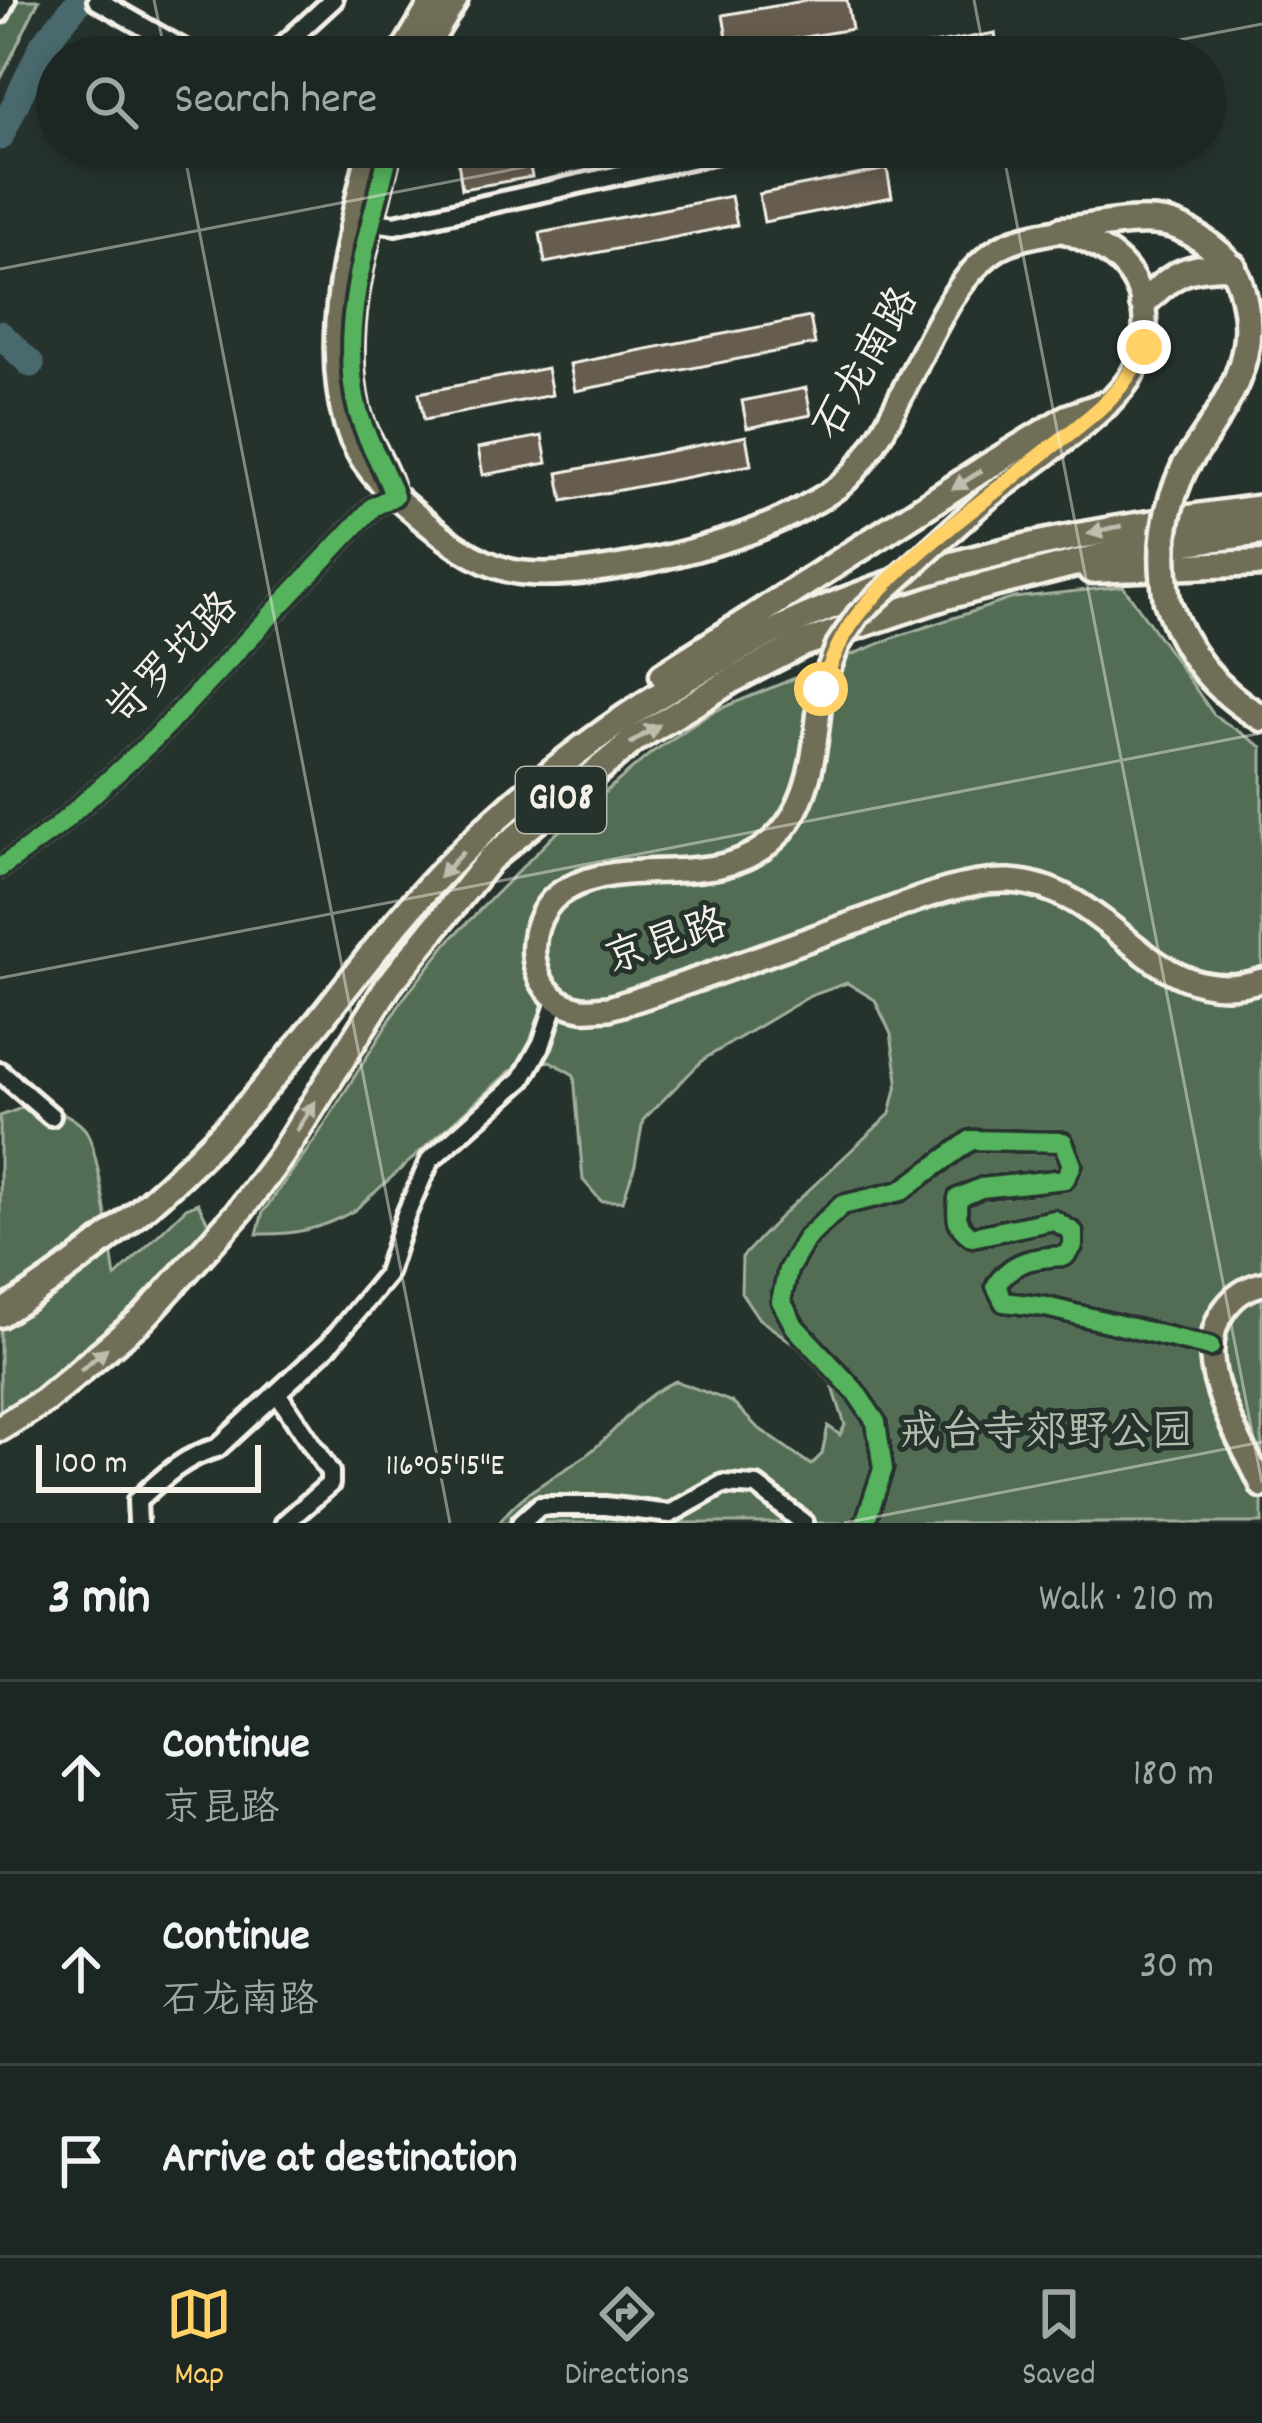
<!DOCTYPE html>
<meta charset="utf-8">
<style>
body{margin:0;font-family:Dekko,"LXGW WenKai TC",sans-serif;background:#29322f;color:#f1f3f6}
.scale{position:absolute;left:36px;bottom:30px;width:225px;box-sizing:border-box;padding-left:12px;border:6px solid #f4f1e8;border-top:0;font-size:33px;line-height:42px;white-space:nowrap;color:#f4f1e8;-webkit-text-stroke:9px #26332d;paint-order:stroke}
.stop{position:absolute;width:36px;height:36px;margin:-27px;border:9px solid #ffd166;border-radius:50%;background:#fff}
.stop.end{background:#ffd166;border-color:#fff;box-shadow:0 3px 12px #0008}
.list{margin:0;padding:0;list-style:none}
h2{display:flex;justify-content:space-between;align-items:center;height:156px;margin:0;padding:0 48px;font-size:51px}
h2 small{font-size:39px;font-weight:400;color:#a0a5a5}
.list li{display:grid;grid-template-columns:78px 1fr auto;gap:36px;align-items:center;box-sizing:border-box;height:192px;padding:0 48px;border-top:3px solid #3a4340}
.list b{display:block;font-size:45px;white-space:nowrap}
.list p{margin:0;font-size:39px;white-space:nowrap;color:#a0a5a5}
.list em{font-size:39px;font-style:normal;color:#a0a5a5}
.icon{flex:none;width:66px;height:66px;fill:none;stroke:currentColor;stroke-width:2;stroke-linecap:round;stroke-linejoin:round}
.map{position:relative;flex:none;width:1262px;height:1523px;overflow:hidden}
.search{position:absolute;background:#1c2622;box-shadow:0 6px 18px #0003;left:36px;right:36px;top:36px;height:132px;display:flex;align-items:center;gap:30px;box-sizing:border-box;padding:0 42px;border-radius:66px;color:#a0a5a5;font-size:45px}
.sheet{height:732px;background:#1c2622}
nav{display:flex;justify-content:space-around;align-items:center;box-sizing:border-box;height:168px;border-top:3px solid #3a4340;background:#1c2622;font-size:33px;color:#a0a5a5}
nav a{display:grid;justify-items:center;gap:6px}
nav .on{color:#ffd166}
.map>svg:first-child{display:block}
.green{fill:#526d54;stroke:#a3af9e;stroke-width:3}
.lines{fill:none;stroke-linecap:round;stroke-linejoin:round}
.river{stroke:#48696e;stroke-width:27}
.building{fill:#665d50;stroke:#f4f1e8;stroke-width:3}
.minor-casing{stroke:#f4f1e8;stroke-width:26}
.major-casing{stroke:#f4f1e8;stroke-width:30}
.highway-casing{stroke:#f4f1e8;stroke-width:33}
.minor{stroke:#26332d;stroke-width:16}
.major{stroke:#716e59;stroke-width:21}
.highway{stroke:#716e59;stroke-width:24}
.major-bridge-casing{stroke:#f4f1e8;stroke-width:30;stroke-linecap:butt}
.highway-bridge-casing{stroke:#f4f1e8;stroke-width:33;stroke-linecap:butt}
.major-bridge{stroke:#716e59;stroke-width:21}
.highway-bridge{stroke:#716e59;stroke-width:24}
.cycleway-casing{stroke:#26332d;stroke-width:26}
.cycleway{stroke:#56b35d;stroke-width:18}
.oneway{fill:#c0bdaf}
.route{stroke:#ffd166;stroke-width:15}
.ticks{fill:none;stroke:#f4f1e8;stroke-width:3;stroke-opacity:0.45}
.labels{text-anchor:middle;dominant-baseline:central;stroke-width:10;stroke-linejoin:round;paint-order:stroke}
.shield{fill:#26332d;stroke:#b6b8b0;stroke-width:3}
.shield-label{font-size:39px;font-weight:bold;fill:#f4f1e8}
.street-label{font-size:42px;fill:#f4f1e8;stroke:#26332d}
.park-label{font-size:42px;fill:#b3bcad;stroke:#26332d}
.ticks-label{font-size:30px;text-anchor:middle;fill:#f4f1e8;stroke:#26332d;stroke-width:10;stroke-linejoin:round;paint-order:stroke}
</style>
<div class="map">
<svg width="1262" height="1523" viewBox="0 0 1262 1523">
<rect width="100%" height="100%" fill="#26332d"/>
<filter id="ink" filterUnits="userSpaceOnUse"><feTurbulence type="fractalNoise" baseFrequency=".00833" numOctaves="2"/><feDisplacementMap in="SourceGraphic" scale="24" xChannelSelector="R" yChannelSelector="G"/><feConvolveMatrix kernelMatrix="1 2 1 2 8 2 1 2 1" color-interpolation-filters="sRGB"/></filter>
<g filter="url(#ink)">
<g class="green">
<path d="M0,0H39L0,80Z"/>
<path d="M1123,586L1214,715L1262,747V1523H499C520,1493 552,1479 581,1459C616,1435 636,1397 676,1381L732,1402L757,1427L811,1465L822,1454L828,1426L840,1435L845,1425L832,1384L807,1353L759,1319L741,1292L742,1257L780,1217L890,1114L898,1080L891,1034L875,1000L847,983L810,996L704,1059L643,1120L635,1165L623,1201H601L583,1180L574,1075L550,1061L510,1071L355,1210C322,1229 295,1235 257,1234L263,1212L316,1138L403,999L449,941L552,837L651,753L712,712L895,637L1014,598Z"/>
<path d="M32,1104C50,1107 71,1114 84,1128C99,1145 110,1248 115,1277L186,1208L198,1203L208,1223C160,1302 79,1367 0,1411V1116Z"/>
</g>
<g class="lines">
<g class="river">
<path d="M0,137L43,45L80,0"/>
<path d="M0,334L31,364"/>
</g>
</g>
<g class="building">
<path d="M809,0H847L852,29L729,50L723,15Z"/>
<path d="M574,33L578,57H507L505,45Z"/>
<path d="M995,33L999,57H893V51Z"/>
<path d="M497,147H526L532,177L462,189L457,154Z"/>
<path d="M887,169L892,197L764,222L759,194Z"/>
<path d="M731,196L737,225L545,263L540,233Z"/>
<path d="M810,317L815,344L575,391L570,364Z"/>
<path d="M547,368L552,395L424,420L419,393Z"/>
<path d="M806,388L811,415L747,428L742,401Z"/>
<path d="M542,436L547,463L483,475L478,448Z"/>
<path d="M746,436L751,465L563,501L558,473Z"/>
</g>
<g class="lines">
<g class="minor-casing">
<g id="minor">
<path d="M97,0L197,57"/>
<path d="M0,13L6,0"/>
<path d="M271,57L333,0"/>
<path d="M361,220L395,225L744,147"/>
<path d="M0,868L57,827L155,738L373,507L394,496"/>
<path d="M0,1072L51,1116"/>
<path d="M277,1393L330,1472V1484L285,1523"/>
<path d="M138,1523L137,1501C161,1479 184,1456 217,1448L329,1345L386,1276L406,1214L430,1160L522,1079L542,1043L557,998"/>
<path d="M521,1523L540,1506H605L670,1514L723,1484L757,1486L804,1523"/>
<path d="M865,1523L883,1469L876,1422L855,1391L795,1327L781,1301L788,1270L806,1239L842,1205L901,1191L971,1140L1063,1142L1072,1165L1065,1179L981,1188L958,1198C956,1217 955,1225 972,1237L1054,1220L1073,1232V1246L1065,1256C1036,1257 1011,1260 996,1286L1004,1302L1046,1307L1210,1347"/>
</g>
</g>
<g class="major-casing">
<g id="major">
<path d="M399,57L433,0"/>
<path d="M421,57L456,0"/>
<path d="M370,147C349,233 321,338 346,425C358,463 382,486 411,510C440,535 473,562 511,571C578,585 731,546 792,514C809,505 833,493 846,480C905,424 932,287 1001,247C1018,237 1043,234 1062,230C1103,247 1136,262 1144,310C1147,331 1144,353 1133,373C1110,414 1025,468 985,500"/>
<path d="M390,484C381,457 363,434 357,406C339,320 371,230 390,147"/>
<path d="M821,689C816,737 814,799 777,836C720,894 631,853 567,889C519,915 522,999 581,1009C590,1010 600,1008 609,1008C694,983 776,950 860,921C907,904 959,879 1010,881C1116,887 1151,1015 1262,980"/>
<path d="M1262,1284C1245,1288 1234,1296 1224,1310C1188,1361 1240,1437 1262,1486"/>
</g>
</g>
<g class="highway-casing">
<g id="highway">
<path d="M1062,230C1094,228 1133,217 1165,223C1186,227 1205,241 1221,255C1237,270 1241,284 1245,304C1258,367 1217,417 1185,466"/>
<path d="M1143,304C1174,271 1188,266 1233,266"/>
<path d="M1091,570L1262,563"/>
<path d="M1167,601C1184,652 1215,691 1262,718"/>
<path d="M663,675L985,468L1067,418L1106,404"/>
<path d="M0,1314C94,1256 176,1185 250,1104C323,1023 383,930 461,853C595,720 766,616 949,566C1052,537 1157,522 1262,508"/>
<path d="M0,1428L44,1401L144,1317L239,1212L281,1156L388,986L490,859L634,740L734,679L802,644L946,596L1127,550L1262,532"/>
</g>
</g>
<use href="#minor" class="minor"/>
<use href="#major" class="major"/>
<use href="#highway" class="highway"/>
<g class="major-bridge-casing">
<path id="major-bridge" d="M821,689L838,645L858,615L985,500"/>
</g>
<g class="highway-bridge-casing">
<path id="highway-bridge" d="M1167,601C1159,550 1163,512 1185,466"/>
</g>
<use href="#major-bridge" class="major-bridge"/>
<use href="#highway-bridge" class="highway-bridge"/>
<g class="cycleway-casing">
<g id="cycleway">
<path d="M0,868L57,827L155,738L373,507L394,496C384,466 366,441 358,411C336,325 371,230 390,147"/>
<path d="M865,1523L883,1469L876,1422L855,1391L795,1327L781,1301L788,1270L806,1239L842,1205L901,1191L971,1140L1063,1142L1072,1165L1065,1179L981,1188L958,1198C956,1217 955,1225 972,1237L1054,1220L1073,1232V1246L1065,1256C1036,1257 1011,1260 996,1286L1004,1302L1046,1307L1210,1347"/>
</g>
</g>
<use href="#cycleway" class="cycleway"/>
</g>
<defs><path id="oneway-solid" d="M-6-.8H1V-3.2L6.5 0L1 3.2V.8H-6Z" transform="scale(3)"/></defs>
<g class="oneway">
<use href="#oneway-solid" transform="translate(967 480) rotate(147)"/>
<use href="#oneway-solid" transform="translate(1105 530) rotate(167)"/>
<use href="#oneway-solid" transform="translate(645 734) rotate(-33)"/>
<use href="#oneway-solid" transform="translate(451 865) rotate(132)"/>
<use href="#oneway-solid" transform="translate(306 1116) rotate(-58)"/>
<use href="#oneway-solid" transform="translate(94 1359) rotate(-40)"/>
</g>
</g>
<g class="lines" filter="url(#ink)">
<path class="route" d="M821,689C831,663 840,637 858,615C902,559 988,498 1045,452C1085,421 1124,396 1144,347"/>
</g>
<path class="ticks" d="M154,0L166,57M974,0L985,57M1091,57L1262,24M183,147L450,1523M1002,147L1262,1483M0,269L628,147M0,978L1262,733M844,1523L1262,1442"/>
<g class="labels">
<rect class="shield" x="516" y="767" width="90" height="66" rx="9"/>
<g class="shield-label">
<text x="561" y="800">G108</text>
</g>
<g class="street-label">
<text transform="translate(869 365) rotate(-60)">石龙南路</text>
<text transform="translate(175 662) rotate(-46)">岢罗坨路</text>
<text transform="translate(667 945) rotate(-18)">京昆路</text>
</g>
<g class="park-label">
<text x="1046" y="1436">戒台寺郊野公园</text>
</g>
</g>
<g class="ticks-label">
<text x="445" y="1474">116°05'15"E</text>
</g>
</svg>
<div class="scale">100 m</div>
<div class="stop" style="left:821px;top:689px"></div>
<div class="stop end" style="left:1144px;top:347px"></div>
<div class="search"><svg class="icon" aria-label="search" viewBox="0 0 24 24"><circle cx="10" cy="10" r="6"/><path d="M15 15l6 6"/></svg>Search here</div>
</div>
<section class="sheet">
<h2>3 min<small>Walk · 210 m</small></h2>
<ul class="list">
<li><svg class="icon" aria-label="ahead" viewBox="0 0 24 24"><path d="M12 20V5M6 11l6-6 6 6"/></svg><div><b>Continue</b><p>京昆路</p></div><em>180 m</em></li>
<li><svg class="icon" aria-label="ahead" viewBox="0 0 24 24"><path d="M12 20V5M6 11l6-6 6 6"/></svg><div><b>Continue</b><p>石龙南路</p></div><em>30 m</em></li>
<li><svg class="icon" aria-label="arrive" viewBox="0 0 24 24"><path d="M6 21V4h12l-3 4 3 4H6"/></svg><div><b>Arrive at destination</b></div></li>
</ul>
</section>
<nav>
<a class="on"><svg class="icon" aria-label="map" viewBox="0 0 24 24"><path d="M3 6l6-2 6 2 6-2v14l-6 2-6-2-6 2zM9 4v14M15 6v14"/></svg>Map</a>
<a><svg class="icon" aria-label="directions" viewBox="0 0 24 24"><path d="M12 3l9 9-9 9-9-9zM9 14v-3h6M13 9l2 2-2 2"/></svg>Directions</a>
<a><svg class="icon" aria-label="saved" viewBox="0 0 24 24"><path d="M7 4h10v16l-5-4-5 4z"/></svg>Saved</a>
</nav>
